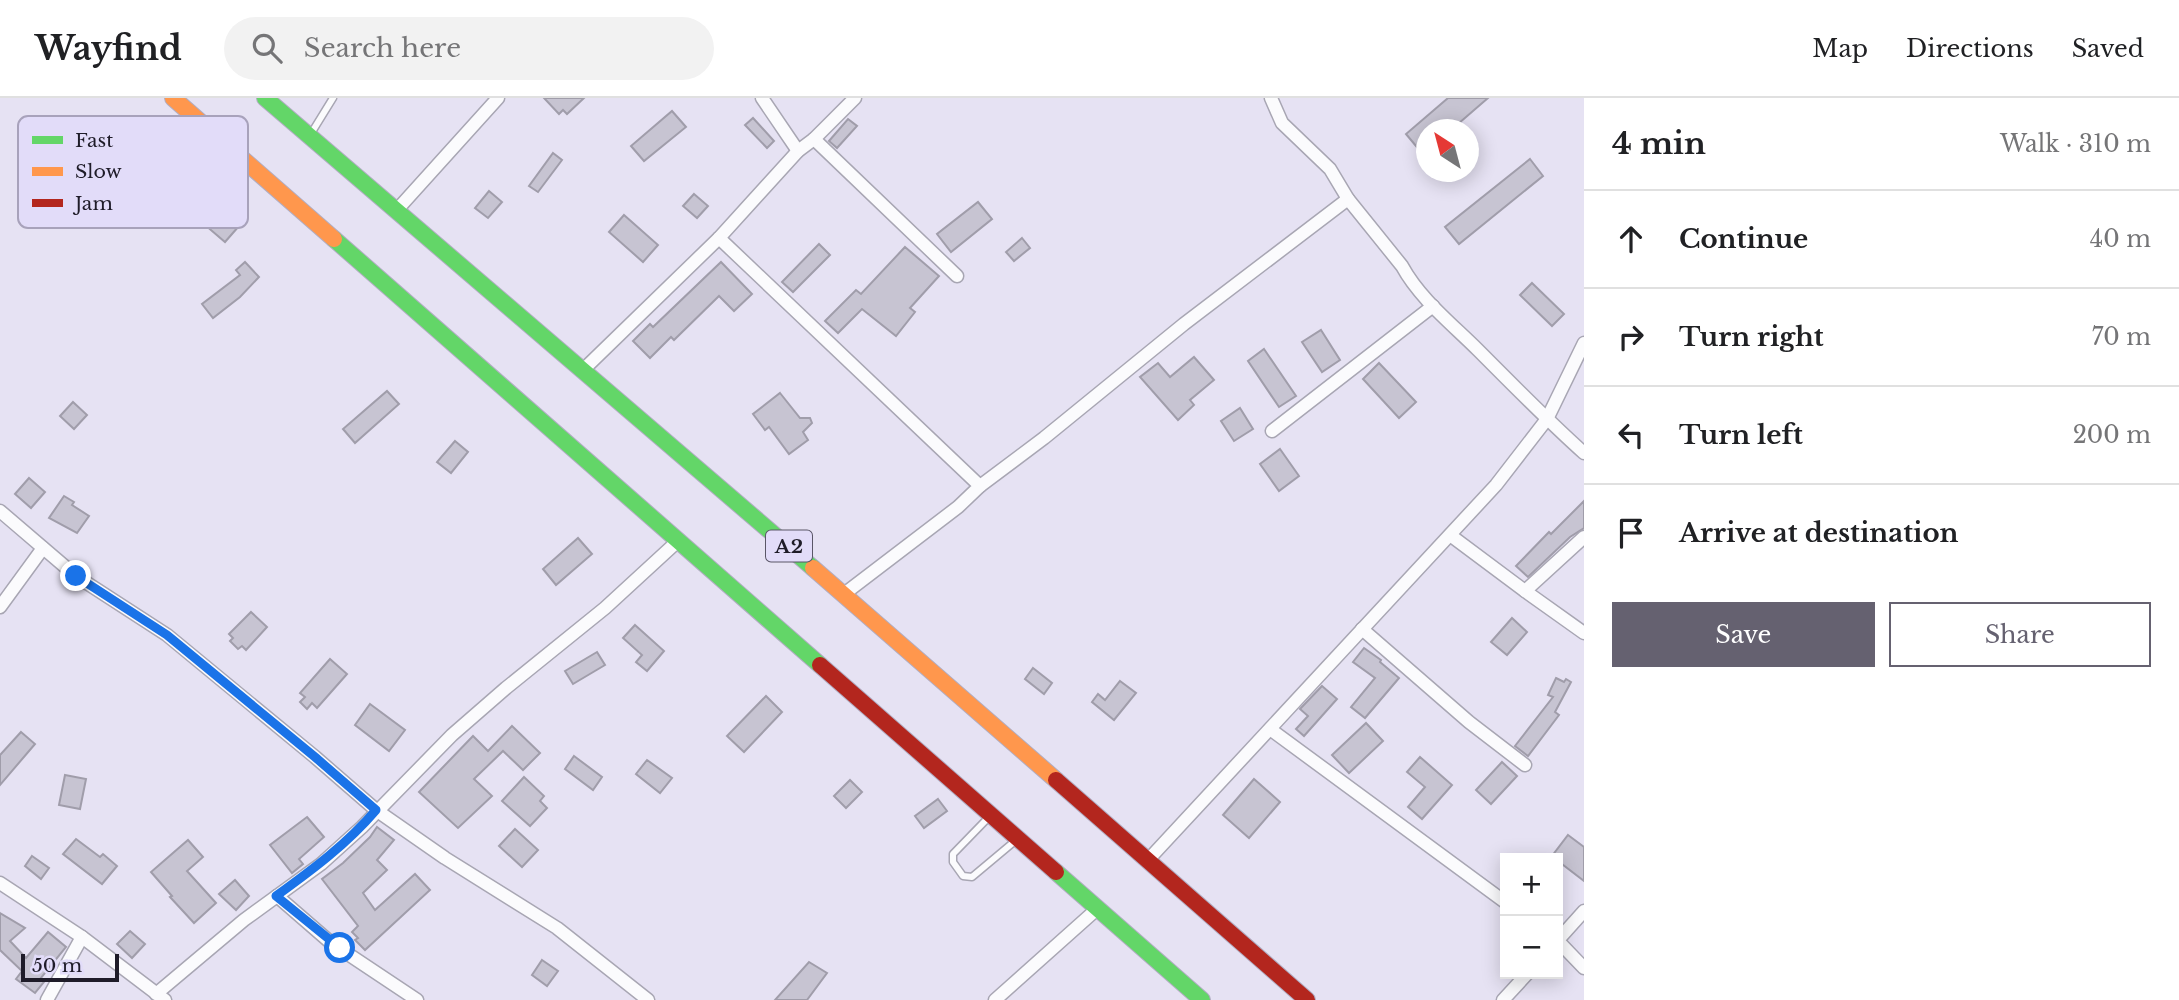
<!DOCTYPE html>
<meta charset="utf-8">
<style>
body{margin:0;font-family:"Libre Baskerville",serif;background:#f2f2f2;color:#202124}
.controls{position:absolute;right:21px;bottom:21px;display:grid;overflow:hidden;border-radius:0px;box-shadow:0 4px 18px #0003}
.controls button{width:63px;height:63px;display:grid;place-items:center;padding:0;border:0;border-bottom:2px solid #e0e0e0;background:#fff;color:#202124;font:35px sans-serif}
.compass{position:absolute;left:1416px;top:21px;width:63px;height:63px;border-radius:50%;background:#fff;box-shadow:0 4px 18px #0003;rotate:324deg}
.scale{position:absolute;left:21px;bottom:18px;width:98px;box-sizing:border-box;padding-left:7px;border:4px solid #1f1c29;border-top:0;font-size:19px;line-height:24px;white-space:nowrap;color:#1f1c29;-webkit-text-stroke:5px #e2dcf9;paint-order:stroke}
.stop{position:absolute;width:21px;height:21px;margin:-16px;border:5px solid #1a73e8;border-radius:50%;background:#fff}
.stop.end{background:#1a73e8;border-color:#fff;box-shadow:0 2px 7px #0008}
.list{margin:0;padding:0;list-style:none}
h2{display:flex;justify-content:space-between;align-items:center;height:91px;margin:0;padding:0 28px;font-size:30px}
h2 small{font-size:23px;font-weight:400;color:#757577}
.list li{display:grid;grid-template-columns:46px 1fr auto;gap:21px;align-items:center;box-sizing:border-box;height:98px;padding:0 28px;border-top:2px solid #e0e0e0}
.list b{display:block;font-size:26px;white-space:nowrap}
.list em{font-size:23px;font-style:normal;color:#757577}
.actions{display:flex;gap:14px;padding:21px 28px}
.actions a{flex:1;padding:16px 0;border:2px solid #656170;border-radius:0px;text-align:center;font-size:24px;color:#656170}
.actions .main{background:#656170;color:#fff}
.icon{flex:none;width:38px;height:38px;fill:none;stroke:currentColor;stroke-width:2;stroke-linecap:round;stroke-linejoin:round}
.map{position:relative;flex:none;width:1584px;height:902px;overflow:hidden}
header{display:flex;align-items:center;gap:42px;box-sizing:border-box;height:98px;padding:0 35px;background:#fff;border-bottom:2px solid #e0e0e0}
header strong{font-size:33px}
nav{display:flex;gap:38px;margin-inline-start:auto;font-size:24px}
.search{width:490px;height:63px;background:#f2f2f2;display:flex;align-items:center;gap:18px;box-sizing:border-box;padding:0 24px;border-radius:38px;color:#757577;font-size:26px}
main{display:flex}
aside{flex:1;background:#fff}
.map>svg:first-child{display:block}
.building{fill:#c7c4d2;stroke:#a09daa;stroke-width:2}
.lines{fill:none;stroke-linecap:round;stroke-linejoin:round}
.lane-casing{stroke:#a8a6b3;stroke-width:9}
.street-casing{stroke:#a8a6b3;stroke-width:15}
.fast-casing{stroke:#b1adc2;stroke-width:18}
.slow-casing{stroke:#b1adc2;stroke-width:18}
.jam-casing{stroke:#b1adc2;stroke-width:18}
.lane{stroke:#fbfbfd;stroke-width:6}
.street{stroke:#fbfbfd;stroke-width:12}
.fast{stroke:#63d668;stroke-width:16}
.slow{stroke:#ff974d;stroke-width:16}
.jam{stroke:#b3261e;stroke-width:16}
.route{stroke:#1a73e8;stroke-width:9}
.labels{text-anchor:middle;dominant-baseline:central;stroke-width:5;stroke-linejoin:round;paint-order:stroke}
.shield{fill:#e2dcf9;stroke:#5a5667;stroke-width:2}
.shield-label{font-size:19px;font-weight:bold;fill:#1f1c29}
.key{fill:#e2dcf9;stroke:#a8a2bb;stroke-width:2}
.key-label{font-size:19px;fill:#1f1c29}
</style>
<header>
<strong>Wayfind</strong>
<div class="search"><svg class="icon" aria-label="search" viewBox="0 0 24 24"><circle cx="10" cy="10" r="6"/><path d="M15 15l6 6"/></svg>Search here</div>
<nav><a>Map</a><a>Directions</a><a>Saved</a></nav>
</header>
<main>
<div class="map">
<svg width="1584" height="902" viewBox="0 0 1584 902">
<rect width="100%" height="100%" fill="#e6e2f3"/>
<g class="building">
<path d="M544,0H584L567,16L563,12L559,16Z"/>
<path d="M1448,0H1488L1451,32H1426V60L1406,36Z"/>
<path d="M672,13L686,29L644,63L631,48Z"/>
<path d="M753,20L774,43L767,50L745,27Z"/>
<path d="M848,21L857,28L837,50L829,43Z"/>
<path d="M553,55L562,62L538,94L529,88Z"/>
<path d="M1530,61L1543,78L1459,146L1445,129Z"/>
<path d="M489,93L502,104L488,120L475,110Z"/>
<path d="M694,96L708,108L697,120L683,108Z"/>
<path d="M978,104L992,121L951,154L937,136Z"/>
<path d="M219,110L239,128L225,144L205,127Z"/>
<path d="M624,117L658,147L643,164L609,134Z"/>
<path d="M1022,140L1030,150L1014,163L1006,154Z"/>
<path d="M819,146L830,157L793,194L782,184Z"/>
<path d="M905,149L939,178L910,210L915,214L896,238L862,211L838,235L825,223L856,192L861,196Z"/>
<path d="M245,164L259,179L240,199L213,220L202,206L240,177L236,172Z"/>
<path d="M721,164L752,196L734,213L719,198L674,242L671,239L650,260L633,243L650,226L653,229Z"/>
<path d="M1532,185L1564,216L1552,228L1520,197Z"/>
<path d="M1321,232L1340,262L1322,274L1302,244Z"/>
<path d="M1264,251L1296,298L1279,309L1248,263Z"/>
<path d="M1194,259L1214,282L1190,302L1194,307L1178,322L1140,279L1158,265L1170,279Z"/>
<path d="M1379,265L1416,304L1399,320L1363,281Z"/>
<path d="M387,293L399,306L355,345L343,331Z"/>
<path d="M780,295L800,320H810L812,325L803,334L808,342L789,356L769,329L765,332L753,316Z"/>
<path d="M73,304L87,317L74,331L60,318Z"/>
<path d="M1240,310L1253,331L1234,343L1221,323Z"/>
<path d="M455,343L468,354L451,375L437,364Z"/>
<path d="M1280,351L1299,378L1279,393L1260,366Z"/>
<path d="M29,380L45,394L31,410L15,396Z"/>
<path d="M64,398L74,404L72,407L89,418L77,435L49,420Z"/>
<path d="M1584,403V430L1570,439L1528,479L1516,468L1549,434L1551,436Z"/>
<path d="M578,440L592,456L556,487L543,471Z"/>
<path d="M251,514L267,529L246,552L242,548L238,551L230,543L233,540L229,536Z"/>
<path d="M1512,520L1527,534L1507,557L1491,544Z"/>
<path d="M635,527L664,553L647,573L636,564L642,557L623,540Z"/>
<path d="M1364,550L1381,562L1380,564L1399,580L1365,620L1351,609L1375,580L1353,564Z"/>
<path d="M597,554L605,567L573,586L565,573Z"/>
<path d="M330,561L347,576L317,610L312,605L307,611L300,604L305,599L300,595Z"/>
<path d="M1033,570L1052,585L1044,596L1025,581Z"/>
<path d="M1556,580L1564,584L1566,581L1571,584L1555,614L1559,617L1528,658L1515,648L1553,599L1548,597Z"/>
<path d="M1120,583L1136,595L1114,622L1092,604L1098,596L1105,602Z"/>
<path d="M1322,588L1337,601L1304,638L1296,631L1308,618L1300,611Z"/>
<path d="M766,598L782,614L744,654L727,638Z"/>
<path d="M370,606L405,632L389,653L355,627Z"/>
<path d="M1366,625L1383,643L1349,675L1332,657Z"/>
<path d="M512,628L540,655L523,672L503,653L474,681L492,698L458,730L419,694L473,638L488,653Z"/>
<path d="M21,634L35,646L0,687V657Z"/>
<path d="M574,658L602,679L593,692L565,671Z"/>
<path d="M1420,659L1452,687L1422,721L1408,709L1425,689L1407,674Z"/>
<path d="M647,662L672,680L660,695L636,676Z"/>
<path d="M1502,664L1517,678L1491,706L1476,692Z"/>
<path d="M65,677L86,681L80,711L59,707Z"/>
<path d="M524,679L544,698L540,703L547,710L530,728L502,703Z"/>
<path d="M1254,681L1280,704L1249,740L1223,717Z"/>
<path d="M850,682L862,694L846,710L834,698Z"/>
<path d="M938,701L947,713L924,730L915,718Z"/>
<path d="M307,719L324,739L299,761L303,766L292,775L270,747Z"/>
<path d="M377,729L394,742L377,762L387,772L363,795L375,812L415,776L430,792L365,852L355,842L358,840L352,834L358,828L322,781L343,765L370,739Z"/>
<path d="M515,731L538,752L522,769L499,748Z"/>
<path d="M1568,737L1584,749V783L1558,763V760L1552,758Z"/>
<path d="M76,741L100,759L103,756L117,768L102,786L63,756Z"/>
<path d="M188,742L203,759L187,773L216,805L194,825L170,799L172,798L151,774Z"/>
<path d="M32,758L49,770L41,781L25,768Z"/>
<path d="M235,782L249,798L236,812L219,796Z"/>
<path d="M0,815L25,830L10,843L26,860L48,834L66,849L40,881L44,884L35,895L16,881L22,873L0,852Z"/>
<path d="M130,833L145,846L132,860L117,846Z"/>
<path d="M542,862L558,873L547,888L532,877Z"/>
<path d="M809,864L827,875L807,902H775Z"/>
</g>
<g class="lines">
<g class="lane-casing">
<g id="lane">
<path d="M312,34L333,0"/>
<path d="M987,721L953,756V764L963,778L972,779L1015,743"/>
</g>
</g>
<g class="street-casing">
<g id="street">
<path d="M762,0L798,53"/>
<path d="M814,41L957,178"/>
<path d="M1348,101L1402,168C1420,201 1452,226 1478,252C1513,287 1547,322 1584,355"/>
<path d="M396,113L498,0"/>
<path d="M719,140L980,388L958,409L844,496"/>
<path d="M582,273L719,140L798,53L814,41L855,0"/>
<path d="M1272,333L1433,208"/>
<path d="M980,388L1044,340L1184,226L1348,101L1330,71L1282,25L1271,0"/>
<path d="M0,413L76,478L167,537L315,659L376,712L445,760L557,830L648,902"/>
<path d="M1450,437L1525,493L1584,439"/>
<path d="M1525,493L1584,535"/>
<path d="M0,509L43,450"/>
<path d="M1362,531L1469,624L1525,667"/>
<path d="M1270,631L1505,804"/>
<path d="M1149,761L1496,387L1547,321L1584,245"/>
<path d="M0,785L82,839L165,902"/>
<path d="M277,798L330,844L417,902"/>
<path d="M1558,842L1584,813"/>
<path d="M1558,843L1584,870"/>
<path d="M156,896L244,822L321,766L362,729L452,637L506,590L605,510L679,442"/>
<path d="M47,902L82,839"/>
<path d="M995,902L1097,811"/>
<path d="M1503,902L1527,876"/>
</g>
</g>
<g class="fast-casing">
<g id="fast">
<path d="M265,0L813,470"/>
<path d="M334,141L820,567"/>
<path d="M1056,774L1202,902"/>
</g>
</g>
<g class="slow-casing">
<g id="slow">
<path d="M173,0L334,141"/>
<path d="M813,470L1056,682"/>
</g>
</g>
<g class="jam-casing">
<g id="jam">
<path d="M820,567L1056,774"/>
<path d="M1056,682L1307,902"/>
</g>
</g>
<use href="#lane" class="lane"/>
<use href="#street" class="street"/>
<use href="#fast" class="fast"/>
<use href="#slow" class="slow"/>
<use href="#jam" class="jam"/>
</g>
<g class="lines">
<path class="route" d="M76,478L167,537L315,659L376,712C347,746 312,772 276,798L340,850"/>
</g>
<g class="labels">
<rect class="shield" x="766" y="432.5" width="46" height="31" rx="5"/>
<g class="shield-label">
<text x="789" y="448">A2</text>
</g>
</g>
<rect x="18" y="18" width="230" height="112" rx="10" class="key"/>
<rect x="32" y="38" width="31" height="8" fill="#63d668"/>
<rect x="32" y="69" width="31" height="9" fill="#ff974d"/>
<rect x="32" y="101" width="31" height="8" fill="#b3261e"/>
<g class="key-label">
<text x="75" y="49">Fast</text>
<text x="75" y="80">Slow</text>
<text x="75" y="112">Jam</text>
</g>
</svg>
<div class="controls">
<button>+</button>
<button>−</button>
</div>
<svg class="compass" viewBox="-18 -18 36 36"><path d="M0-13l5 13h-10z" fill="#e53935"/><path d="M0 13l5-13h-10z" fill="#757577"/></svg>
<div class="scale">50 m</div>
<div class="stop" style="left:340px;top:850px"></div>
<div class="stop end" style="left:76px;top:478px"></div>
</div>
<aside>
<h2>4 min<small>Walk · 310 m</small></h2>
<ul class="list">
<li><svg class="icon" aria-label="ahead" viewBox="0 0 24 24"><path d="M12 20V5M6 11l6-6 6 6"/></svg><div><b>Continue</b></div><em>40 m</em></li>
<li><svg class="icon" aria-label="right" viewBox="0 0 24 24"><path d="M7 20v-9h11M14 6l5 5-5 5"/></svg><div><b>Turn right</b></div><em>70 m</em></li>
<li><svg class="icon" aria-label="left" viewBox="0 0 24 24"><path d="M17 20v-9H6M10 6l-5 5 5 5"/></svg><div><b>Turn left</b></div><em>200 m</em></li>
<li><svg class="icon" aria-label="arrive" viewBox="0 0 24 24"><path d="M6 21V4h12l-3 4 3 4H6"/></svg><div><b>Arrive at destination</b></div></li>
</ul>
<div class="actions"><a class="main">Save</a><a>Share</a></div>
</aside>
</main>
